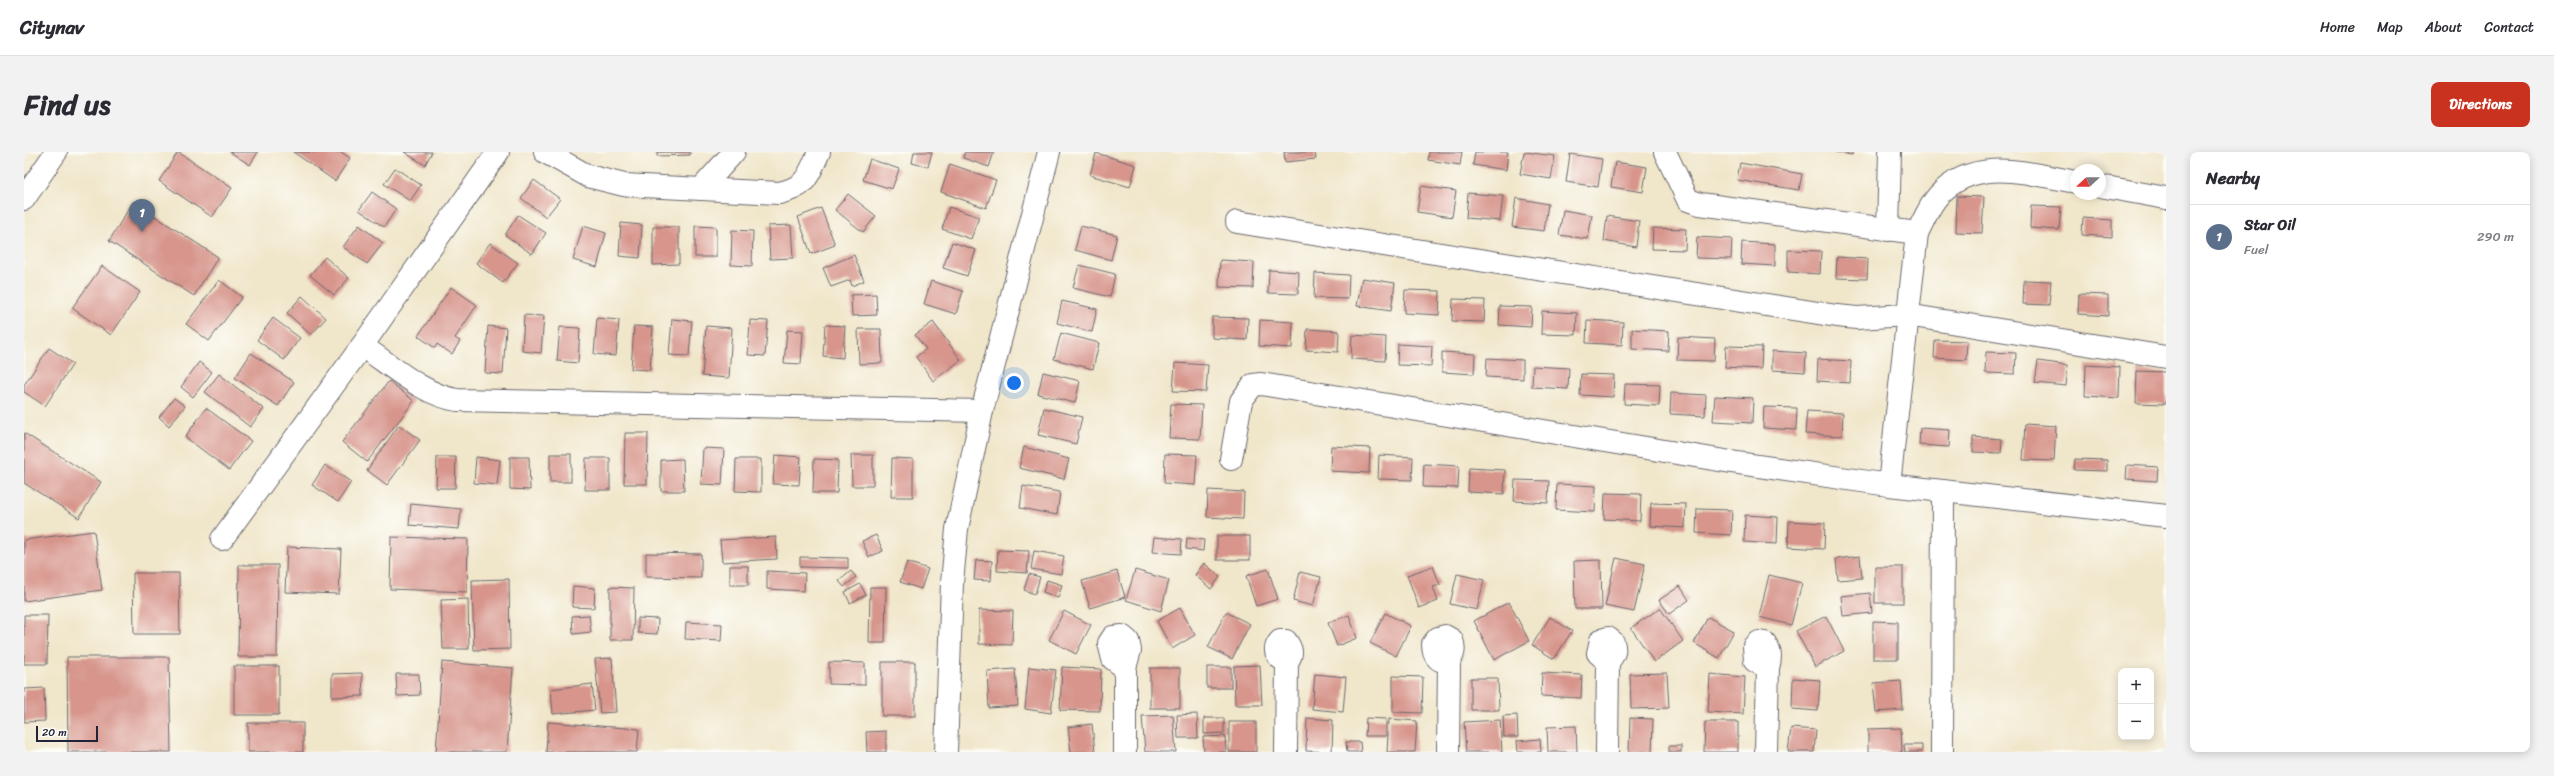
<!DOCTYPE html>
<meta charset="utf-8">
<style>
body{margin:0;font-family:Sriracha,sans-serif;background:#f2f2f3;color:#2b2b33}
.controls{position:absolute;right:12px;bottom:12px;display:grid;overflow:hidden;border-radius:8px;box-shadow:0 2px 10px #0003}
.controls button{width:36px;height:36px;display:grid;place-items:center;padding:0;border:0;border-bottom:1px solid #e1e1e2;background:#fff;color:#2b2b33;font:20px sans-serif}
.compass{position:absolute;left:2046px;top:12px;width:36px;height:36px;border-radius:50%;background:#fff;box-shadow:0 2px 10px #0003;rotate:248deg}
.scale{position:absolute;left:12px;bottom:10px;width:62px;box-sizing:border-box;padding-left:4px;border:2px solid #22223b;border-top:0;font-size:11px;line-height:14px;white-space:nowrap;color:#22223b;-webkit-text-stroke:3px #fdfcf7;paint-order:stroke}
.you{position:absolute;left:990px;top:231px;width:14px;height:14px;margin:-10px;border:3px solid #fff;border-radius:50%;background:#1a73e8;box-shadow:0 0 0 6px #1a73e833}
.badge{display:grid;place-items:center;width:26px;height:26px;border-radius:50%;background:#c8321e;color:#fff;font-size:13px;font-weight:700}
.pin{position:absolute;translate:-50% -33px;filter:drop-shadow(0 1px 2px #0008)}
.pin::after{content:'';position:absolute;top:21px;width:14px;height:12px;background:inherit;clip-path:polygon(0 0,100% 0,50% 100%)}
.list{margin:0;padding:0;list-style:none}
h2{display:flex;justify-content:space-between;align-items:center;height:52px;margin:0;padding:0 16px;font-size:17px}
h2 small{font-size:13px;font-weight:400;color:#7c7c81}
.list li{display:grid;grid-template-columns:26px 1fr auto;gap:12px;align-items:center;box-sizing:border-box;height:64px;padding:0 16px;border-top:1px solid #e1e1e2}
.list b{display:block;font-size:15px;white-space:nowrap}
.list p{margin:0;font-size:13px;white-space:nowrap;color:#7c7c81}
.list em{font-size:13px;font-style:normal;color:#7c7c81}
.map{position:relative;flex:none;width:2142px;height:600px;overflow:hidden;border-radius:8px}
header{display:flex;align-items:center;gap:24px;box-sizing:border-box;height:56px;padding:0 20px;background:#fff;border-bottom:1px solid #e1e1e2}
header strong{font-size:19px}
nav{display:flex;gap:22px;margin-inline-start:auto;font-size:14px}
.intro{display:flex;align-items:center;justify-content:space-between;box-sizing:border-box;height:96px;padding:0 24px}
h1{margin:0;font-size:28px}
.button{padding:10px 18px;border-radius:8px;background:#c8321e;color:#fff;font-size:14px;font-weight:700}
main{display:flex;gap:24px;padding:0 24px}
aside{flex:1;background:#fff;border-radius:8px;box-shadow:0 2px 10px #0003}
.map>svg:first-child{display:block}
.building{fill:#d7958c}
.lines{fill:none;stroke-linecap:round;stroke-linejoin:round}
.street-casing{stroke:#6a676d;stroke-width:24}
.highway-casing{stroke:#6a676d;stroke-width:24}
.street{stroke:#fff;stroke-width:22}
.highway{stroke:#fff;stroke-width:22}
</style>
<header>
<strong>Citynav</strong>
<nav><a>Home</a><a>Map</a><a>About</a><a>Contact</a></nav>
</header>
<div class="intro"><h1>Find us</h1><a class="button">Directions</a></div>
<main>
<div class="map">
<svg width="2142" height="600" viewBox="0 0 2142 600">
<rect width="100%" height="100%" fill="#fdfcf7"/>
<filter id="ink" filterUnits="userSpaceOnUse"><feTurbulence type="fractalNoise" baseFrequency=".025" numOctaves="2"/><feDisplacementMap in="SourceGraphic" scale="8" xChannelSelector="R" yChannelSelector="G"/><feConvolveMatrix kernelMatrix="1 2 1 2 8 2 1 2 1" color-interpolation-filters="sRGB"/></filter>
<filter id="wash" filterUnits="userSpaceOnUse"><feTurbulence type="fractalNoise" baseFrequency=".012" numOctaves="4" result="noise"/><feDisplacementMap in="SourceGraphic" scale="16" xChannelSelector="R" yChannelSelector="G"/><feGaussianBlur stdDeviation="0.9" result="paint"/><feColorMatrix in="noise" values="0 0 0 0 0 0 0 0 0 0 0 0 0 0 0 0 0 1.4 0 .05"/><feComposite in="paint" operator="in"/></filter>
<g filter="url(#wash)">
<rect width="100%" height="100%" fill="#f0e6ca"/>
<g id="blocks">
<g class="building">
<path d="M154,0L208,36L188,65L135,29Z"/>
<path d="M206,0H234L226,13Z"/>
<path d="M269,0H317L326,6L311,29Z"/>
<path d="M380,0H408L401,13Z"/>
<path d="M633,0H666V3L633,4Z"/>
<path d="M890,0H908L904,15L888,11Z"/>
<path d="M941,0H970L965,15L939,6Z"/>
<path d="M1260,0H1291L1292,7L1261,10Z"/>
<path d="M1405,0H1438L1436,13L1404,8Z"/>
<path d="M1451,0H1484L1482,18L1449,13Z"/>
<path d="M1500,0L1531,4L1527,27L1496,22Z"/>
<path d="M1811,0H1829L1828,3Z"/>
<path d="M1072,1L1112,13L1106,35L1066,23Z"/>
<path d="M1546,2L1578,7L1574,35L1542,30Z"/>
<path d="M846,7L875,17L868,37L839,28Z"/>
<path d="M1591,10L1623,15L1619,40L1587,35Z"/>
<path d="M1716,11L1778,22L1775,38L1713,28Z"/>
<path d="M926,12L972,28L962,56L917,40Z"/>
<path d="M371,16L397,33L386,49L360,32Z"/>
<path d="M510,28L536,47L522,65L497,46Z"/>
<path d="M1397,34L1432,39L1428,65L1393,60Z"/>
<path d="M348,40L372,57L360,75L335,58Z"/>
<path d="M1444,41L1479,44L1476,69L1442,66Z"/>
<path d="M824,42L852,64L839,80L811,58Z"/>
<path d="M1933,44L1960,45L1958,81L1932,80Z"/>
<path d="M1492,46L1524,52L1520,79L1488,75Z"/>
<path d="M109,50L194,105L170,144L85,89Z"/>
<path d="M2007,54L2037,55L2035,78L2006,76Z"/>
<path d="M925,55L955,65L947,87L918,77Z"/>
<path d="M797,56L811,93L787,102L774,65Z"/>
<path d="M1539,58L1568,63L1564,87L1535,83Z"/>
<path d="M494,63L522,81L508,102L481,83Z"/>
<path d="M1583,64L1615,69L1612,95L1580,89Z"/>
<path d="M2059,66L2088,68V85L2058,83Z"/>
<path d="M597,71L618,73L616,106L595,104Z"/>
<path d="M335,73L359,91L343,112L319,95Z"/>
<path d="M767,73L769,106L746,107L744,74Z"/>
<path d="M559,74L582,81L573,115L549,108Z"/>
<path d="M671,74L692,75V105H671Z"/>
<path d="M1057,74L1093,83L1087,108L1051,98Z"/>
<path d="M629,75H655V112L629,113Z"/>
<path d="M1629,76L1662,77L1661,98L1628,97Z"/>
<path d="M708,78L729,79L728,114L707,113Z"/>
<path d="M1673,85L1708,87L1707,107L1672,106Z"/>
<path d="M928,90L952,98L943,124L919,116Z"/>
<path d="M1718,90L1751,92V114L1717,112Z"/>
<path d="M466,91L494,111L479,131L452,111Z"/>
<path d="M1764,98L1797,99L1796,122L1764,120Z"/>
<path d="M830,103L840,129L828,134L826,128L807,135L799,116Z"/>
<path d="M301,105L325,126L310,143L286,123Z"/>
<path d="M1813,105L1844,107L1843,127L1812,126Z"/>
<path d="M1196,108L1230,110L1229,136L1195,135Z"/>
<path d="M1055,113L1091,122L1086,145L1049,136Z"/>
<path d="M78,114L116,140L87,183L48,156Z"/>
<path d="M1245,118L1275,120L1274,142L1244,141Z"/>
<path d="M1291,121L1325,123L1324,147L1290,146Z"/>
<path d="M1338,126L1371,131L1367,159L1333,154Z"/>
<path d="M195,128L218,145L185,189L162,172Z"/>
<path d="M2000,128L2027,129L2025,153L1999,152Z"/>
<path d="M907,129L939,139L932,162L900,152Z"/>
<path d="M427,135L453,153L431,186L436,189L428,202L413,192L411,196L394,184Z"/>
<path d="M1381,138L1416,139L1415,163L1380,161Z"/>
<path d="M852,142L853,163L828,164L827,143Z"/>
<path d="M2055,142L2084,143V164L2054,162Z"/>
<path d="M278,144L302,166L287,183L263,161Z"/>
<path d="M1429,147L1461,148L1460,170L1428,169Z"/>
<path d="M1038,149L1073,157L1068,180L1033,171Z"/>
<path d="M1476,154L1508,155L1507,175L1475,173Z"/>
<path d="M1518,159L1553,161L1552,183L1517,182Z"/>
<path d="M500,163L520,164L517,201L498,199Z"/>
<path d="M1188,165L1224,166L1223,188L1188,186Z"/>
<path d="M249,166L276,186L260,208L233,188Z"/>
<path d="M573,166L595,168L592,204L570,202Z"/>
<path d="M648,167L668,169L665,204L645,203Z"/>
<path d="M726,168L744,169L741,204L724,203Z"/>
<path d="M1236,168L1269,170L1268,196L1235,194Z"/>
<path d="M1563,168L1599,170L1598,193L1562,191Z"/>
<path d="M909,170L937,208L909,229L892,205L902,197L891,183Z"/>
<path d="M801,173L821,174L819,206L799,204Z"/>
<path d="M464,174L482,176L479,222L461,221Z"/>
<path d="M610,174L629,175L626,218L607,217Z"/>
<path d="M682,174L708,176L705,226L678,224Z"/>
<path d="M536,175L556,176L554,211L533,209Z"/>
<path d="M834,177H857L858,211L835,212Z"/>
<path d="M1283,177L1315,179L1314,200L1282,198Z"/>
<path d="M1608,177L1645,179L1644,199L1608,197Z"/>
<path d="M763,178L779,179L777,212L760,211Z"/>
<path d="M1037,181L1075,191L1069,217L1030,207Z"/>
<path d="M1328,183L1362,185L1361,209L1327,207Z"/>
<path d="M1654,185L1691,187L1690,209L1653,208Z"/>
<path d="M1911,188L1943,189L1942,208L1910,206Z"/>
<path d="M1374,192L1408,194L1407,214L1373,213Z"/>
<path d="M1702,194L1738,195L1737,217L1701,215Z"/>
<path d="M25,196L49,212L21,254L0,240V233Z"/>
<path d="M1748,199L1782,201L1781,220L1748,218Z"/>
<path d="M1418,200L1451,202L1450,222L1418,220Z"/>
<path d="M1962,200L1992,201L1991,222L1961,221Z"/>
<path d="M227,201L270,230L254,254L211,226Z"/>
<path d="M1463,206L1499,208V227L1462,225Z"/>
<path d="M1794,207L1827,209L1826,231L1793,229Z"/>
<path d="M2014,209L2044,213L2042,234L2011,231Z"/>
<path d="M175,210L188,220L169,245L157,235Z"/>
<path d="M1151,211L1184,213L1182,240L1149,239Z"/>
<path d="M2062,213L2096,215L2095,246L2061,244Z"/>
<path d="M1509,214L1545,216L1544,237L1508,235Z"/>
<path d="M2113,219L2142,220V252L2112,251Z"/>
<path d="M1019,220L1056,229L1051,251L1014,242Z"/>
<path d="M195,222L240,257L226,275L181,240Z"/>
<path d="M1557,222L1590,223L1589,245L1556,243Z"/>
<path d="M365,229L390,249L343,310L318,290Z"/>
<path d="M1601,232L1636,233L1635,254L1600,252Z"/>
<path d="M1647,241L1682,243L1681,264L1646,262Z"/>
<path d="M1691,244L1729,246L1728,271L1689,269Z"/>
<path d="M150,246L161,254L145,274L135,265Z"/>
<path d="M1147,252L1178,253L1176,287L1145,286Z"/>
<path d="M1740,255L1773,256L1772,278L1739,276Z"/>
<path d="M182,256L227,289L205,318L161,285Z"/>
<path d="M1020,256L1058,265L1052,292L1014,283Z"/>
<path d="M1783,259L1819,261L1818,284L1781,282Z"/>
<path d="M2001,272L2032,274L2030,309L1999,308Z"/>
<path d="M375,273L396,288L363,333L343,318Z"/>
<path d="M1896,276L1926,278L1925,295L1895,293Z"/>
<path d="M0,281L77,330L55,366L0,331Z"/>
<path d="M601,281H624L623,332H600Z"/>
<path d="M1949,285L1978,287L1977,301L1949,300Z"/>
<path d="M1307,294L1346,296L1345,321L1306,319Z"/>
<path d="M1000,295L1045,307L1040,327L995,316Z"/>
<path d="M679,296L700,297L698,333L677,332Z"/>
<rect x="526" y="302" width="21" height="28"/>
<path d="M1141,302L1173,303L1171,333L1140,331Z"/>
<path d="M751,303L777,305L775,333L749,332Z"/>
<path d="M827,303H849V334H828Z"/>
<path d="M1355,303L1389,305L1388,328L1354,327Z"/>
<path d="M413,305H432L431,336H412Z"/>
<path d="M452,305L476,308L473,333L450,331Z"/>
<path d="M486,305H505L506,338L486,337Z"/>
<path d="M562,306H586V338H561Z"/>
<path d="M868,306L889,307V345H867Z"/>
<path d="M659,307L660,339H637V308Z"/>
<path d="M712,307H737V340L711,339Z"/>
<path d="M790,307L814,308L813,341H789Z"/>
<path d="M2051,307L2083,308V319L2050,318Z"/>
<path d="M1400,312L1435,314L1434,336L1399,335Z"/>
<path d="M301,313L327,330L314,350L288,333Z"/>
<path d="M2103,313L2134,315L2133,329L2102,327Z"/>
<path d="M1445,316L1481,318L1480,342L1444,340Z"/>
<path d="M1491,328L1525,329L1524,351L1490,349Z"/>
<path d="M1533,332L1572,334L1571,360L1532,358Z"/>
<path d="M999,334L1036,340L1033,363L996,356Z"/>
<path d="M1184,338L1220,340L1219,367L1183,365Z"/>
<path d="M1581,341L1617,342L1616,369L1580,367Z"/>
<path d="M1627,351L1662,352L1661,376L1626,374Z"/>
<path d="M387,352L437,357L435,377L385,373Z"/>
<path d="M1673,357L1708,358L1707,383L1672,381Z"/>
<path d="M1721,363L1754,365L1753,392L1720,390Z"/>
<path d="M1765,369L1801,371L1800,397L1764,395Z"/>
<path d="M70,379L78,438L0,449V388Z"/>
<path d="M852,383L859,399L845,405L838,389Z"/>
<rect x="1193" y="384" width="33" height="24"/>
<path d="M367,385L444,387L443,440L366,437Z"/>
<path d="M752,385L753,407L698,410L696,388Z"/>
<path d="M1130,385L1158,387L1157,402L1128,400Z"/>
<path d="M1163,386L1180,388L1179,399L1162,397Z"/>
<path d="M263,395L317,397L315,442L261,440Z"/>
<path d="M974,398L1005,399L1003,421L973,419Z"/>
<path d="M1010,399L1040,404L1037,422L1007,417Z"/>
<path d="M622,401L677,402V426L622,425Z"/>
<path d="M1836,404L1838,426L1814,428L1812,407Z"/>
<path d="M776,405L824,406V416L776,415Z"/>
<path d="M1592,406L1621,412L1610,460L1581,454Z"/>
<path d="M952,408L968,409L967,429L950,428Z"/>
<path d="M1577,408L1578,457H1551L1550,409Z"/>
<path d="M883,410L904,417L897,437L876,430Z"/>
<path d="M1180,411L1196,425L1187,437L1171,423Z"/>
<path d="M215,413H254L253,505H214Z"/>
<rect x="706" y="414" width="18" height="19"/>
<path d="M1409,414L1416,433L1409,435L1414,449L1395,456L1383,423Z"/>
<rect x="1851" y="415" width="28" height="36"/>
<path d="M1244,417L1254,447L1232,454L1222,424Z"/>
<path d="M1111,418L1145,428L1137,459L1102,448Z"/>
<path d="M743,419L781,421L780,439L743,437Z"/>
<path d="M827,419L832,425L820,435L815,429Z"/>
<path d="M1093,419L1101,445L1066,456L1058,429Z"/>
<path d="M1276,420L1297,425L1289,454L1269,449Z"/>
<path d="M109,421H155L156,482H110Z"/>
<path d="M1005,422L1016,425L1011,442L1000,438Z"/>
<path d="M1433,422L1460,428L1453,458L1426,452Z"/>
<path d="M1745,423L1778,431L1767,473L1735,465Z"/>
<path d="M485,427L486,497L450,498L448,428Z"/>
<path d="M1023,428L1038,433L1034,446L1019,440Z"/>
<path d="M836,432L842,443L826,451L821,440Z"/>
<path d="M549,434L571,436L570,456L548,455Z"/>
<path d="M1656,434L1665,448L1645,462L1635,448Z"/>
<path d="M586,435L610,436L609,488H586Z"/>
<path d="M846,435H862L861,491H845Z"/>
<path d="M1846,441L1848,461L1819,464L1817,444Z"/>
<path d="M444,447L445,497H419L417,448Z"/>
<path d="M1485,450L1505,489L1470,508L1450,469Z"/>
<path d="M1156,456L1171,483L1148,497L1133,469Z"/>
<path d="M1636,456L1659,489L1630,510L1607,476Z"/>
<path d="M955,458L989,459L988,493L955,492Z"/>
<path d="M1040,459L1067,473L1052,502L1025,488Z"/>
<path d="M1202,460L1226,472L1208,507L1184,495Z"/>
<path d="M1361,461L1387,474L1372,504L1346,491Z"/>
<path d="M0,463H24L23,512H0Z"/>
<path d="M565,463L567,480L549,482L548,464Z"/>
<path d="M1325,463L1333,486L1313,494L1304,471Z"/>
<path d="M1802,464L1820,499L1791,515L1772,479Z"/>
<path d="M1526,465L1548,479L1530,507L1508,493Z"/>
<path d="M1684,465L1710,479L1695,506L1670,491Z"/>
<path d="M614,466L634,467L633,482L614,481Z"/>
<path d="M1849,469L1874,470V507H1849Z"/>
<path d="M662,470L698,472L697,489L661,487Z"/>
<path d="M43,505H145L147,600H44Z"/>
<path d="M588,506L592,560L576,561L571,507Z"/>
<path d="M418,510L489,516L483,600H412Z"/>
<path d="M805,510L841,511V533L805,532Z"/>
<rect x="858" y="510" width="33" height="54"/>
<path d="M1236,513L1238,553H1211L1210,514Z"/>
<rect x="210" y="514" width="45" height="49"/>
<path d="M1005,515L1032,518L1027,561L1001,557Z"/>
<path d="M1038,515L1077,517L1076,559L1036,558Z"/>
<rect x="1183" y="515" width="24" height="21"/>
<rect x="1126" y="516" width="30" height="40"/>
<path d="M991,517L994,554L965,556L963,519Z"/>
<path d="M338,521L339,544L308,545V522Z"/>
<path d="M1518,521L1558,523L1557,546L1517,544Z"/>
<path d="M1643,521L1645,556L1607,557L1606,522Z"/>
<path d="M372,522H395L396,543L373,544Z"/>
<path d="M1291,522L1322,525L1319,560L1288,557Z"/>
<path d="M1686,522L1721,525L1719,562L1684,560Z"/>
<path d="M1369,524L1399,525L1398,561L1369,560Z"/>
<path d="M1447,526H1474L1475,558H1447Z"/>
<path d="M1769,526L1796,528L1794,559L1768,557Z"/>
<path d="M1877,529L1879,558L1852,560L1849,531Z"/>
<path d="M568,532L571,558L529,562L527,537Z"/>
<path d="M20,536L21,569L0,570V537Z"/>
<path d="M1173,562L1174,586H1154L1153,563Z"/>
<path d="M1149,563L1152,600H1121L1118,564Z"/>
<path d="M1493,563L1494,585H1480L1479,564Z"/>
<path d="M1180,566H1200V581L1180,582Z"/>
<path d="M1283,566L1309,568L1308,600L1282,599Z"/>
<path d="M1342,566L1362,567V584H1341Z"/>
<path d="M1606,566L1629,567L1628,600H1605Z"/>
<path d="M1365,567L1393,569L1391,600H1363Z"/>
<path d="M1476,568L1478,600H1442L1440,570Z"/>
<path d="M524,570L615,577L613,600H522Z"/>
<rect x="1205" y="570" width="27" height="30"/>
<path d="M1681,570H1714V600H1680Z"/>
<rect x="224" y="571" width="55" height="29"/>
<path d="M1068,572L1071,600H1047L1044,575Z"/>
<path d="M1552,574L1553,600H1524L1523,575Z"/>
<path d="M1767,576L1792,578L1790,600H1764Z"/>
<path d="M1877,576L1878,600H1844V577Z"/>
<path d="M862,579V600H843L842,580Z"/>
<path d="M1201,584L1202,600H1180L1179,585Z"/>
<path d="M1516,587L1517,600H1494L1493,589Z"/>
<path d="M1322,590H1336L1337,600H1323Z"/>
<path d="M1880,593H1898V600H1881Z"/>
<rect x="1645" y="594" width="12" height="6"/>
</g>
</g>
</g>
<g filter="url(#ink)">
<use href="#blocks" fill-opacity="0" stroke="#6a676d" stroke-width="1"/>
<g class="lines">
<g class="street-casing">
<g id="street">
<path d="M521,0L564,24L600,33L755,41C783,35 784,24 795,0"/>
<path d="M1641,0L1664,48L1676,52L1893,81"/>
<path d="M2076,34L2142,46"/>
<path d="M677,37L710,0"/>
<path d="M1213,70L1813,164L1833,166L1883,163L2142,205"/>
<path d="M1864,78L1866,0"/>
<path d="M338,194C367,213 399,243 433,248L958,259"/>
<path d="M1207,307L1217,249L1229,233L1237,232L1707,310L1865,333L2142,364"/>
<path d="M1865,333L1893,81C1899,70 1905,54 1914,44C1951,3 2005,22 2052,30"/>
<path d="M198,387L338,194L474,0"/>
<path d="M922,600L928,431L933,377L958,259L1025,0"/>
<path d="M1101,600V516L1106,498L1104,489L1098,484L1089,485L1085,491L1089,507L1101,516"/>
<path d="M1262,600L1263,510C1269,502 1268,497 1262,489H1256C1248,498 1253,506 1263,510"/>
<path d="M1424,600L1425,509C1430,502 1431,497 1428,488L1421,484L1414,486L1409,492C1409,502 1413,511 1425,509"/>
<path d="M1583,600L1584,510C1590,503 1592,499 1589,490L1584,486L1577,488L1574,501L1584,510"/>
<path d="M1742,600L1744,516C1747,506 1747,500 1741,491L1735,490L1730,494L1731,509L1744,516"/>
<path d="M1918,600L1919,339"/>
</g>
</g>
<g class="highway-casing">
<path id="highway" d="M0,47L32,0"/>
</g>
<use href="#street" class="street"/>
<use href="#highway" class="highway"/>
</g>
</g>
</svg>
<div class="controls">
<button>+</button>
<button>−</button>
</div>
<svg class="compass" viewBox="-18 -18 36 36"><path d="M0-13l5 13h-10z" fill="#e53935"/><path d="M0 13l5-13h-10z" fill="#7c7c81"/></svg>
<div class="scale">20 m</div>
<div class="you"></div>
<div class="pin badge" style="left:118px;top:80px;background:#5c6f8a">1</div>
</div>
<aside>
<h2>Nearby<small></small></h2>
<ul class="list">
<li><span class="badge" style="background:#5c6f8a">1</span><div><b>Star Oil</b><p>Fuel</p></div><em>290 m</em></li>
</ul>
</aside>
</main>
